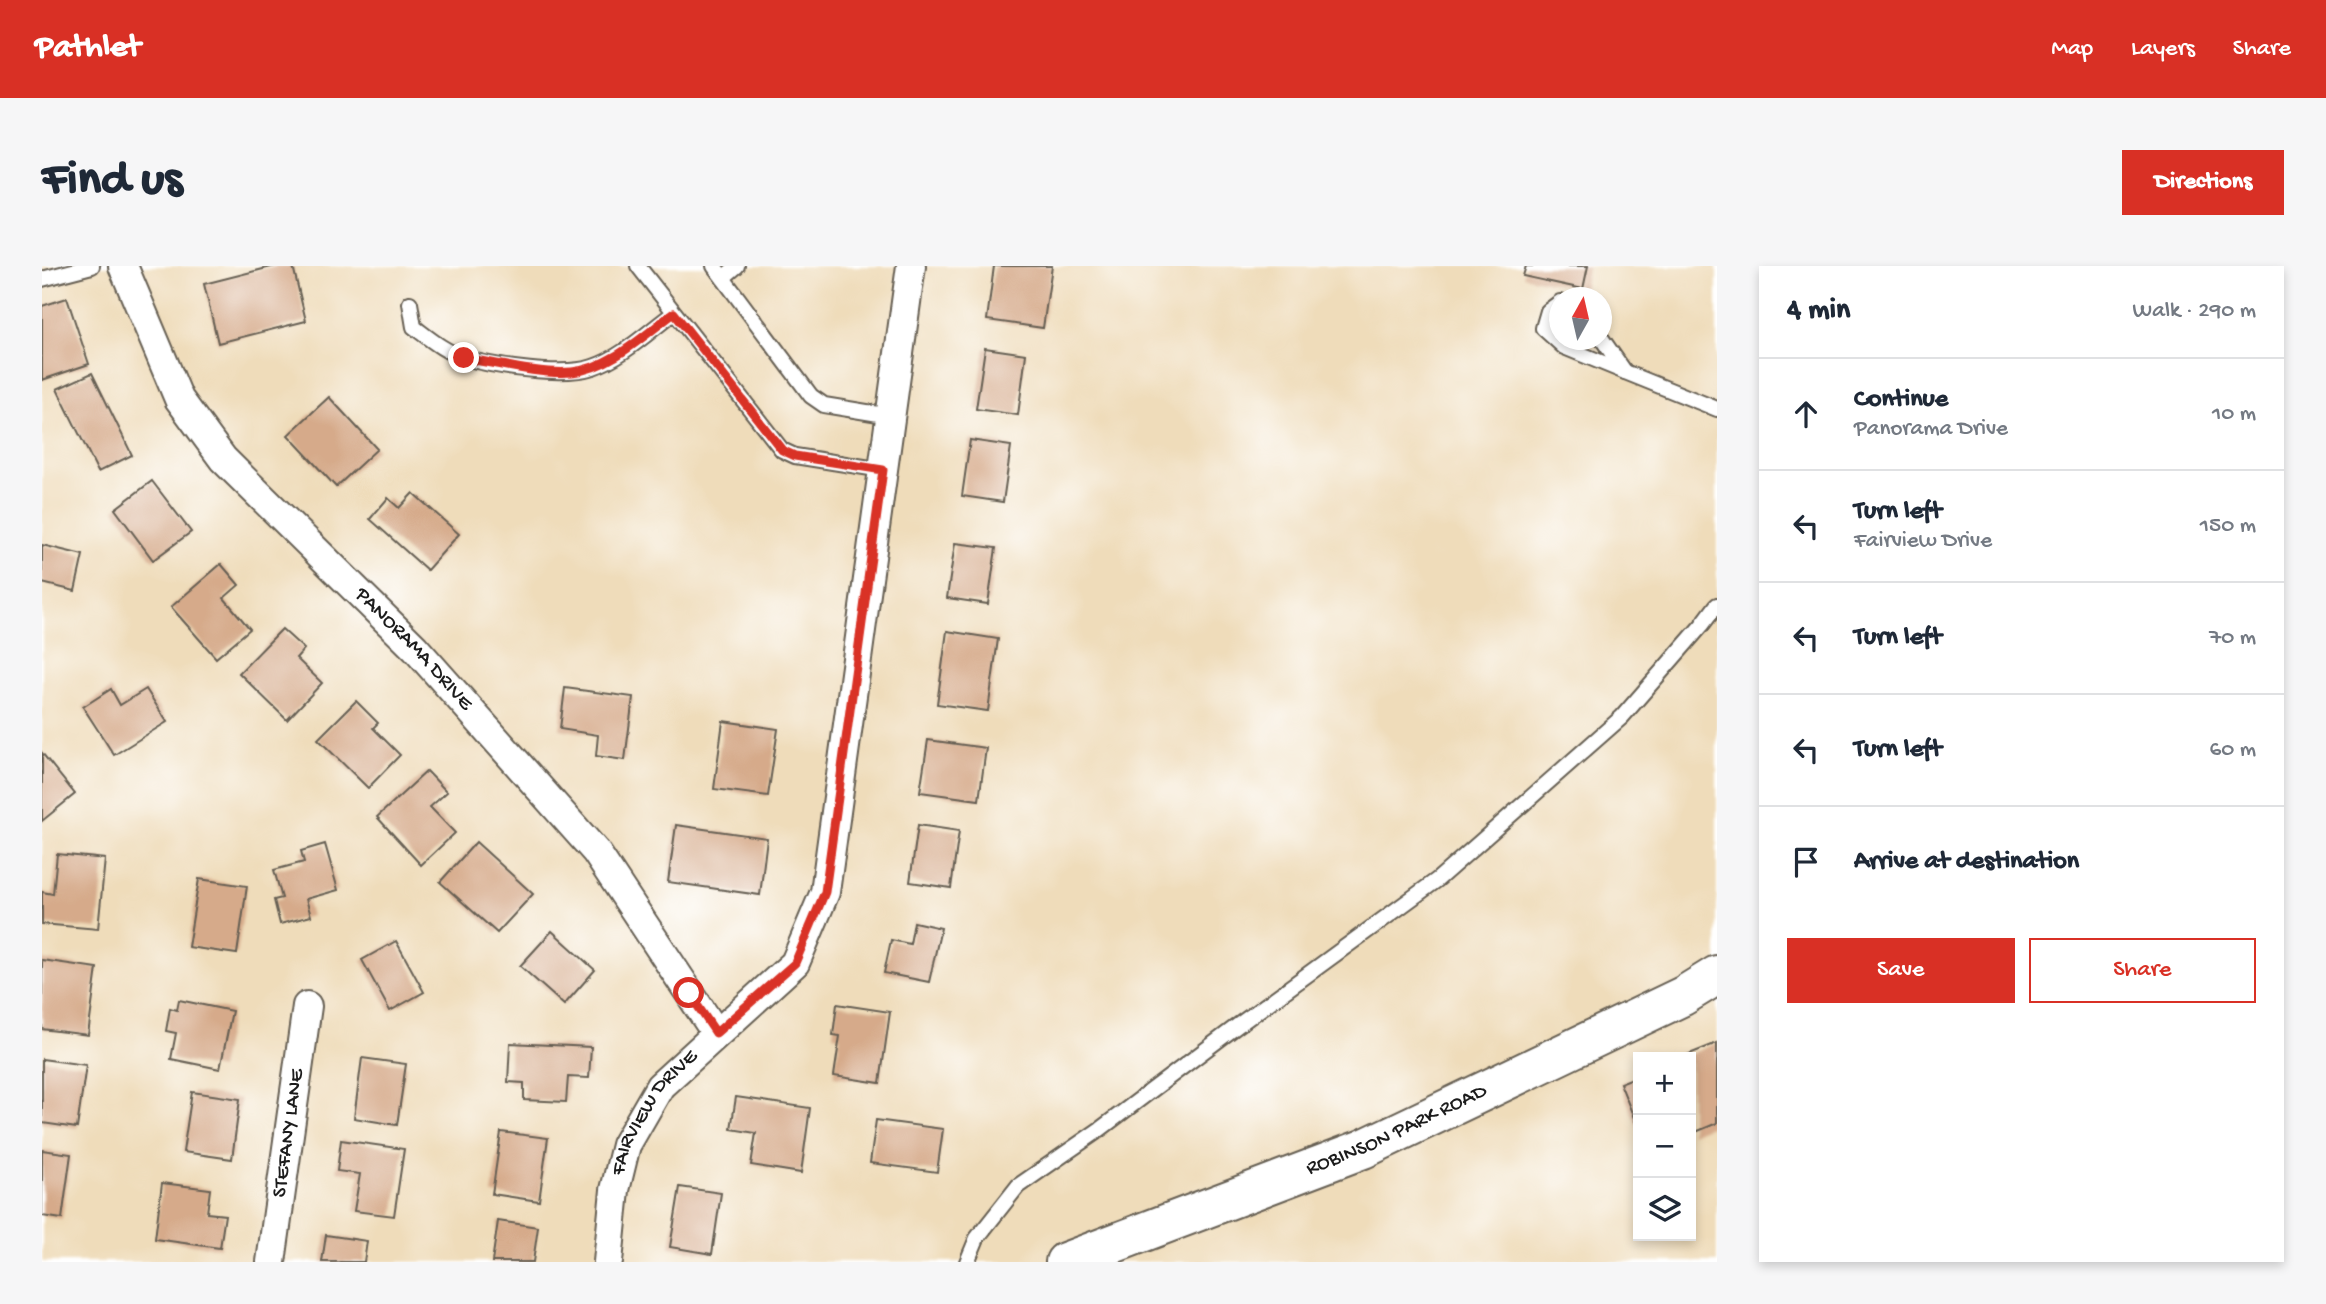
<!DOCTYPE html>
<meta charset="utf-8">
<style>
body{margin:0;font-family:"Gochi Hand",sans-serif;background:#f6f6f7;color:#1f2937}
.controls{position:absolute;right:21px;bottom:21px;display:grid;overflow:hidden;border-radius:0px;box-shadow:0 4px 10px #0003}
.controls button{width:63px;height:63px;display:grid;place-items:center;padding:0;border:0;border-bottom:2px solid #e0e1e3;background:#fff;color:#1f2937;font:35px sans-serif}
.compass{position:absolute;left:1507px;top:21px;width:63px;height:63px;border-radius:50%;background:#fff;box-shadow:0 4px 10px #0003;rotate:8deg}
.stop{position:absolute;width:21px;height:21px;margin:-16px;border:5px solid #d93025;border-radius:50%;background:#fff}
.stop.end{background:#d93025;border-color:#fff;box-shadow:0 2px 7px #0008}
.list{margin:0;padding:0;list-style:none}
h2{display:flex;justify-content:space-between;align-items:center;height:91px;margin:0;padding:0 28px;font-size:30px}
h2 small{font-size:23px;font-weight:400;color:#747a83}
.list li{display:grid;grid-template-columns:46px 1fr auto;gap:21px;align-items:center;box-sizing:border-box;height:112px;padding:0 28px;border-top:2px solid #e0e1e3}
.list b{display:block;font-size:26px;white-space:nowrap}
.list p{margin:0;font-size:23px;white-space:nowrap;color:#747a83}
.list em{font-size:23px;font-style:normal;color:#747a83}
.actions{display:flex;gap:14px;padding:21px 28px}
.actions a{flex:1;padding:16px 0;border:2px solid #d93025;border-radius:0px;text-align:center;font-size:24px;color:#d93025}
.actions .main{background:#d93025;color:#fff}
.icon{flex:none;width:38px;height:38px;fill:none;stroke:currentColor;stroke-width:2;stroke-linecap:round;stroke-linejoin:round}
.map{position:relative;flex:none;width:1675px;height:996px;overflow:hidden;border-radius:0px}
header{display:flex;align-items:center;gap:42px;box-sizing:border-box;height:98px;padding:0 35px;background:#d93025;color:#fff}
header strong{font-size:33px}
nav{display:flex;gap:38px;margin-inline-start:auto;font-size:24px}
.intro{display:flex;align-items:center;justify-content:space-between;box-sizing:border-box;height:168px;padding:0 42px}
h1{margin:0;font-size:49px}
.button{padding:18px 32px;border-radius:0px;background:#d93025;color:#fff;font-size:24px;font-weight:700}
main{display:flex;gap:42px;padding:0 42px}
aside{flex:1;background:#fff;border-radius:0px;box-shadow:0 4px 10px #0003}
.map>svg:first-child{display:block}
.building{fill:#d6aa8a}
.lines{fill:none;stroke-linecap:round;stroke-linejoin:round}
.lane-casing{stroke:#665f53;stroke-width:18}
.street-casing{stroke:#665f53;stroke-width:32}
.secondary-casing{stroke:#665f53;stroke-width:42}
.lane{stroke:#fff;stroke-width:14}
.street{stroke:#fff;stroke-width:28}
.secondary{stroke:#fff;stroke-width:38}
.route{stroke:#d93025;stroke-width:9}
.labels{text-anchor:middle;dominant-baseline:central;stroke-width:5;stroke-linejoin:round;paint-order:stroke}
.street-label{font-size:21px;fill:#1c1c1c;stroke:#fff}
</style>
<header>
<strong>Pathlet</strong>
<nav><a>Map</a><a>Layers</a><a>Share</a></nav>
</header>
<div class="intro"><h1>Find us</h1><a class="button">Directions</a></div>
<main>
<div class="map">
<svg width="1675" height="996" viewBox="0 0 1675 996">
<rect width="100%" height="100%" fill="#fff"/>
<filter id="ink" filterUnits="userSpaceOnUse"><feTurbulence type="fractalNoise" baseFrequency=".0143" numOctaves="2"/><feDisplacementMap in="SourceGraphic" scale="14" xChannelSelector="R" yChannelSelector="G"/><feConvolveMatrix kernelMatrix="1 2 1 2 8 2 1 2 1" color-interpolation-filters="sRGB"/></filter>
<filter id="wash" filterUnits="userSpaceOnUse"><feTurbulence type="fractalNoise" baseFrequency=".00686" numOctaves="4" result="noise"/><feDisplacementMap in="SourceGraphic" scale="28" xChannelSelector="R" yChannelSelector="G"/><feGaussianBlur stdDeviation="1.57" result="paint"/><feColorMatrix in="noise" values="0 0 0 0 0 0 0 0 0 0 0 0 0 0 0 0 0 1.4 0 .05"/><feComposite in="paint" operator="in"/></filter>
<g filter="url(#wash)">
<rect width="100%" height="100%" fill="#efdcba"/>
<g id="blocks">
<g class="building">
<path d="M233,0H251L264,55L176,77L162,18Z"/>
<path d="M952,0H1010L1001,62L945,54Z"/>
<path d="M1484,0H1546L1541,23L1481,10Z"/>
<path d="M25,32L47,98L0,114V40Z"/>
<path d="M943,82L984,88L976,149L934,143Z"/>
<path d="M50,107L90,189L56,206L15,123Z"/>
<path d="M287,131L335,183L294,221L246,169Z"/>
<path d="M928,174L969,180L961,236L920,230Z"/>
<path d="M110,215L149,266L111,294L73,243Z"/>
<path d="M371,227L417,268L385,304L328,253L346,232L357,242Z"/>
<path d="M913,277L954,282L946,338L905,332Z"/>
<path d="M0,279L41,289L33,325L0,317Z"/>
<path d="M179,298L197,319L182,332L208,363L174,392L129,341Z"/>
<path d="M240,363L262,383L254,392L280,417L245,454L197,407Z"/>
<path d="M905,365L956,373L946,445L895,438Z"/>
<path d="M523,422L591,431L583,494L554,490L556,469L518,463Z"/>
<path d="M69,423L78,439L104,423L125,456L72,489L41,441Z"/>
<path d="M314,435L336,457L331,462L358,489L326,522L276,473Z"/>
<path d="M681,455L736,463L726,530L672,523Z"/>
<path d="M886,474L944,482L937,534L878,526Z"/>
<path d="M0,487L33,528L0,555Z"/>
<path d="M385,505L405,526L388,541L413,567L379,599L335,551Z"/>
<path d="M634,559L725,572L718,629L626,616Z"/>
<path d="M876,559L917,565L909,622L868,616Z"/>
<path d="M434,576L491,628L455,667L398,616Z"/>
<path d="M283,578L296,624L264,633L269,650L238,658L232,634L240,632L232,604L262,596L259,585Z"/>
<path d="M15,588L63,593L56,663L0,658V626L11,628Z"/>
<path d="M157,613L205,620L195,688L146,681Z"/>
<path d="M872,656L899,662L887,716L842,707L849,674L868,678Z"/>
<path d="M510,665L553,704L522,739L478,700Z"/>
<path d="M354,675L382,726L348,745L320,694Z"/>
<path d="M0,694L55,702L46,769L0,763Z"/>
<path d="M137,734L190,745L178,803L129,793L134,767L124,765L128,742L135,744Z"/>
<path d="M795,738L848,746L838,817L792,810L798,770L791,769Z"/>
<path d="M468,777L549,781L547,812L526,811L524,836L482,834V817L466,816Z"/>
<path d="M1675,777V857L1649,868V791H1640Z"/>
<path d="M320,792L364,798L355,859L312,852Z"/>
<path d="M0,793L44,799L35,862L0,857Z"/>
<path d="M1596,810V862L1578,817Z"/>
<path d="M150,826L198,833L190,893L141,886Z"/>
<path d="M694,831L768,842L759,907L709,899L714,867L689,863Z"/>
<path d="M834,854L901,863L895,906L828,897Z"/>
<path d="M459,866L506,872L497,935L450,928Z"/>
<path d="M299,874L362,883L352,950L312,945L318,908L295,905Z"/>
<path d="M0,884L29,888L20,953L0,950Z"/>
<path d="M120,917L168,923L165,947L183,949L178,982L113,973Z"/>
<path d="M638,921L679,927L670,988L628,981Z"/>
<path d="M456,955L496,961L491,996H450Z"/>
<path d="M284,969L325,975L322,996H280Z"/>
</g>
</g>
</g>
<g filter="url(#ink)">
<use href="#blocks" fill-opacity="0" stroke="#665f53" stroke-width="2"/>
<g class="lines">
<g class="lane-casing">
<g id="lane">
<path d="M596,0L740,184L753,190L841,204"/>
<path d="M672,0L769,130L782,139L849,150"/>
<path d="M681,12L695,0"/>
<path d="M0,13L50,0"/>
<path d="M1518,36L1506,45L1501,62L1522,81L1583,106L1560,73"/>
<path d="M368,37L372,61C388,73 403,86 423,92C454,101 521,111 551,101C581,91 607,65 632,47"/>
<path d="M1583,106L1675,143"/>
<path d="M925,996L935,972L976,920L1057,864L1195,760L1395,614L1580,451L1660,359L1675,339"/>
</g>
</g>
<g class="street-casing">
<g id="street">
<path id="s1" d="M81,0L137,133L181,193L373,382L554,586L674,767"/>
<path id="s2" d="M229,996L265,740"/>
<path id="s3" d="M566,996L573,924L584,879L618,820L753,697L783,626L869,0"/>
</g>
</g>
<g class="secondary-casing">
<g id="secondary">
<path id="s4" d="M1023,996L1321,883L1641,730L1675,709"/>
</g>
</g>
<use href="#lane" class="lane"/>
<use href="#street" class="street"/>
<use href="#secondary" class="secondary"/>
</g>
</g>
<g class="lines" filter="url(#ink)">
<path class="route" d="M422,92C453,97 499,109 530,106C569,102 602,69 632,47L740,184L753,190L841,204L783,626L753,697L674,767L647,727"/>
</g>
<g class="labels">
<g class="street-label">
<text stroke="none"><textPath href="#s1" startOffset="488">PANORAMA DRIVE</textPath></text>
<text stroke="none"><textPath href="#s3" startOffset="161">FAIRVIEW DRIVE</textPath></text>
<text stroke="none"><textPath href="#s4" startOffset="357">ROBINSON PARK ROAD</textPath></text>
<text stroke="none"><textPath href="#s2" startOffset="130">STEFANY LANE</textPath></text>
</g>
</g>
</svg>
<div class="controls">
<button>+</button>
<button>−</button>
<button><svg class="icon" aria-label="layers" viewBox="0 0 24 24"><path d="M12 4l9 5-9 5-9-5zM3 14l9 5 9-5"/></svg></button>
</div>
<svg class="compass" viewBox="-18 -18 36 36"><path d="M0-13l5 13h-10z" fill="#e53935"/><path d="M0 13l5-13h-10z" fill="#747a83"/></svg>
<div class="stop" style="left:647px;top:727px"></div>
<div class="stop end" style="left:422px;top:92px"></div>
</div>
<aside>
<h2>4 min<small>Walk · 290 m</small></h2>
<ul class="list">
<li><svg class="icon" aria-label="ahead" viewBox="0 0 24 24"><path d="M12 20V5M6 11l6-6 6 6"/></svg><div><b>Continue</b><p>Panorama Drive</p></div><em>10 m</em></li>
<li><svg class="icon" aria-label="left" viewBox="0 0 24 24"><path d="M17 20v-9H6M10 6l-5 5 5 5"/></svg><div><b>Turn left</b><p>Fairview Drive</p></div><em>150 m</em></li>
<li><svg class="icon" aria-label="left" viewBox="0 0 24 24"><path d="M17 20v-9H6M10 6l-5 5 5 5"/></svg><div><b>Turn left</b></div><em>70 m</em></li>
<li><svg class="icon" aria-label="left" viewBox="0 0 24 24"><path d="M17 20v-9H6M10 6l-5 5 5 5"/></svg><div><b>Turn left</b></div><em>60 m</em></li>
<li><svg class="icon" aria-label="arrive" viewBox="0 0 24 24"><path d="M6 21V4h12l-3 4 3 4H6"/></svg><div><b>Arrive at destination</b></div></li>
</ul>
<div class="actions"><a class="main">Save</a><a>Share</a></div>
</aside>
</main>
